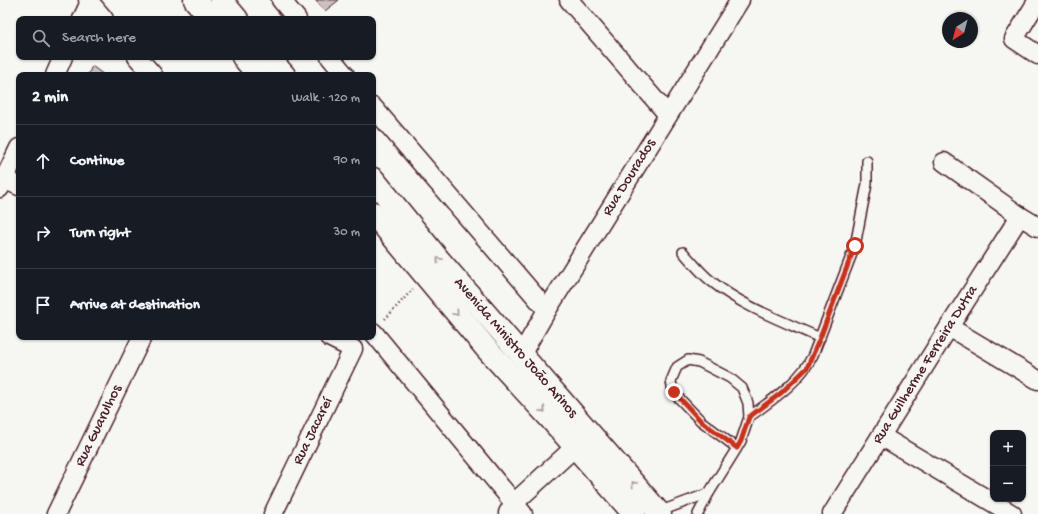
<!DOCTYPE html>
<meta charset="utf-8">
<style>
body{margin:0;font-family:"Gochi Hand",sans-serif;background:#20242c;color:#f1f3f6}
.controls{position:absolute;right:12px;bottom:12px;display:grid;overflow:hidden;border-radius:8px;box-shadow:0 1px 3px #0004}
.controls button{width:36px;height:36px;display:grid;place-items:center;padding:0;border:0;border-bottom:1px solid #363941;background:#171b24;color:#f1f3f6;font:20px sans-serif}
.compass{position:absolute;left:942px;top:12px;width:36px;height:36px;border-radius:50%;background:#171b24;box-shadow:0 1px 3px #0004;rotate:216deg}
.stop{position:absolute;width:12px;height:12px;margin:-9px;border:3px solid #c8321e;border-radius:50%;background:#fff}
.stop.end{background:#c8321e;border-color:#fff;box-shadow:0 1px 4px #0008}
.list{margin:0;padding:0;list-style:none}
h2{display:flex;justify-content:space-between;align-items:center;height:52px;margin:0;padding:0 16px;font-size:17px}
h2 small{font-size:13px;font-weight:400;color:#9ea1a6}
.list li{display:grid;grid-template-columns:26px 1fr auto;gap:12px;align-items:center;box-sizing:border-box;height:72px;padding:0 16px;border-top:1px solid #363941}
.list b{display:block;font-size:15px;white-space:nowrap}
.list em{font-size:13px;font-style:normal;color:#9ea1a6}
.icon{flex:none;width:22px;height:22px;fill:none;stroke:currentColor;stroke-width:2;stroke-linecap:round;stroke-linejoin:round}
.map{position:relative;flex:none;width:1038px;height:514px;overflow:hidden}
.search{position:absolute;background:#171b24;box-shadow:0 1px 3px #0004;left:16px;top:16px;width:360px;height:44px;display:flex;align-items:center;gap:10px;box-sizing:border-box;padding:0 14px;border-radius:8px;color:#9ea1a6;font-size:15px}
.panel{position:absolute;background:#171b24;box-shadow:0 1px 3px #0004;left:16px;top:72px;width:360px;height:268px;border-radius:8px}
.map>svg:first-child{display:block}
.building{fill:#ccc1c0;stroke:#4a1f2b}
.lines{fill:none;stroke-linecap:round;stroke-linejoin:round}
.service-casing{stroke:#4a1f2b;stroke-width:12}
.minor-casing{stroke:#4a1f2b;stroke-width:21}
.trunk-casing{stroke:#4a1f2b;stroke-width:25}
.path{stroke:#4a1f2b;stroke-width:2.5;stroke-dasharray:1 3;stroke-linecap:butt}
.service{stroke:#f6f6f2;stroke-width:9}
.minor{stroke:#f6f6f2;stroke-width:18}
.trunk{stroke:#f6f6f2;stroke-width:22}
.oneway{stroke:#a99598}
.route{stroke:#c8321e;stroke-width:5}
.labels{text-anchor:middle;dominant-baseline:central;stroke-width:3.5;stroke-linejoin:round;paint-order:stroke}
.street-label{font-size:15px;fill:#4a1f2b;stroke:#f6f6f2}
</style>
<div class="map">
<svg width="1038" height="514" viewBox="0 0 1038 514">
<rect width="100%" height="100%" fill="#f6f6f2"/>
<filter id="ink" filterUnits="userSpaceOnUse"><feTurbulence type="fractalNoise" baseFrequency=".025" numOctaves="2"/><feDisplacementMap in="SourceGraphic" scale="8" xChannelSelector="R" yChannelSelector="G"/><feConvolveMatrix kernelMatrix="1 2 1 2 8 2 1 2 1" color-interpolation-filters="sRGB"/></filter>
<g filter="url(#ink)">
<g class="building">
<path d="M315,0H339L325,11Z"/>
<path d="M92,66L104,75H88Z"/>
</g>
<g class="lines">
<g class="service-casing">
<g id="service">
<path d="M683,252C692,262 701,273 711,281C743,307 783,321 820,338"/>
<path d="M749,417C772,400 800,382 813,355L855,246L867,184V161"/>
<path d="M658,512L709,493"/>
<path d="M698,514L709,493L737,448L741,441L749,417L748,403L742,388L730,378L699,362L688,360L677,367L671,381L673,392L701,421L737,448"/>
</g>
</g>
<g class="minor-casing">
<g id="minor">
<path d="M88,0L104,19"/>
<path d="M281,0L297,19"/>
<path d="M569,0L668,115"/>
<path d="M1038,0L1014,39L1038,55"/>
<path d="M82,19L90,2"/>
<path d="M137,57L153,75"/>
<path d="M330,57L345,75"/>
<path d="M55,75L63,57"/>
<path d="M373,107L547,310"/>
<path d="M944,162L1020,216L1038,227"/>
<path d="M0,177L19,186"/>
<path d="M0,188L19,148"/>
<path d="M949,327L1038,380"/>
<path d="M373,332L523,514"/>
<path id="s1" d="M521,355L547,310L740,0"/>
<path d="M881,436L1012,514"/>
<path d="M508,513L514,503L575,447"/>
<path id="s2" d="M56,514L142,337"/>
<path id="s3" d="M273,514L353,349L329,337"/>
<path id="s4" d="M832,514L949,327L1020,216"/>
</g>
</g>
<g class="trunk-casing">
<g id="trunk">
<path d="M195,0L211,19"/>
<path d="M221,0L237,19"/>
<path d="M243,57L258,75"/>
<path d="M268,57L284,75"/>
<path id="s5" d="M373,179L439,260L660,514"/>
<path d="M373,213L486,348L550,418L634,514"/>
</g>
</g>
<path class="path" d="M385,319L413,289"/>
<use href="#service" class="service"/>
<use href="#minor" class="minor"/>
<use href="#trunk" class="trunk"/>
</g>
<defs><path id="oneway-chevron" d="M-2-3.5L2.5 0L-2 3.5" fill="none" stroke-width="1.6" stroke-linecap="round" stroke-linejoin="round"/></defs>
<g class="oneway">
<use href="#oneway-chevron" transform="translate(439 260) rotate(-130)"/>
<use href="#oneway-chevron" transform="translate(456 313) rotate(50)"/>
<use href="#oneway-chevron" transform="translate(543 410) rotate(47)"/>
<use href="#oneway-chevron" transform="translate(634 484) rotate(-131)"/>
</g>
</g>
<g class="lines" filter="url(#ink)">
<path class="route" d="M674,392L701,421L737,448L741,441L749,417L781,393L807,368L820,338L855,246"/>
</g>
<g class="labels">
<g class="street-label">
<text stroke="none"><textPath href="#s1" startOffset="208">Rua Dourados</textPath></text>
<text stroke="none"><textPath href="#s5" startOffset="221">Avenida Ministro João Arinos</textPath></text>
<text stroke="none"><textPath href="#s4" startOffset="176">Rua Guilherme Ferreira Dutra</textPath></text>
<text stroke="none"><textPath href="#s2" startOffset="98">Rua Guarulhos</textPath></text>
<text stroke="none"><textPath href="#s3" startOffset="92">Rua Jacareí</textPath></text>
</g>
</g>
</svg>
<div class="controls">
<button>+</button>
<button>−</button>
</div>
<svg class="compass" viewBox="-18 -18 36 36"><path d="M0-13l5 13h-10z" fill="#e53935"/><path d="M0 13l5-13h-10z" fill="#9ea1a6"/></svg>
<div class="stop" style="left:855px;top:246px"></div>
<div class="stop end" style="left:674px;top:392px"></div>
<div class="search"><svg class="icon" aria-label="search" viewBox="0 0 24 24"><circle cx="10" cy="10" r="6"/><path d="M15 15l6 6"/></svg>Search here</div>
<section class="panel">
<h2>2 min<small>Walk · 120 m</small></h2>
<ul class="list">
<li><svg class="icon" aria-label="ahead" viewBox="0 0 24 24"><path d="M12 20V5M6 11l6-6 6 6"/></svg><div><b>Continue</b></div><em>90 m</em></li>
<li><svg class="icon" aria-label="right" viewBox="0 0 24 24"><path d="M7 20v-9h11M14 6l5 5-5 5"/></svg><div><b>Turn right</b></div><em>30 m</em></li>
<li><svg class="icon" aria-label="arrive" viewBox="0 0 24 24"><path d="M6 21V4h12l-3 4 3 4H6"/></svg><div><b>Arrive at destination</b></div></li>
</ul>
</section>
</div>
